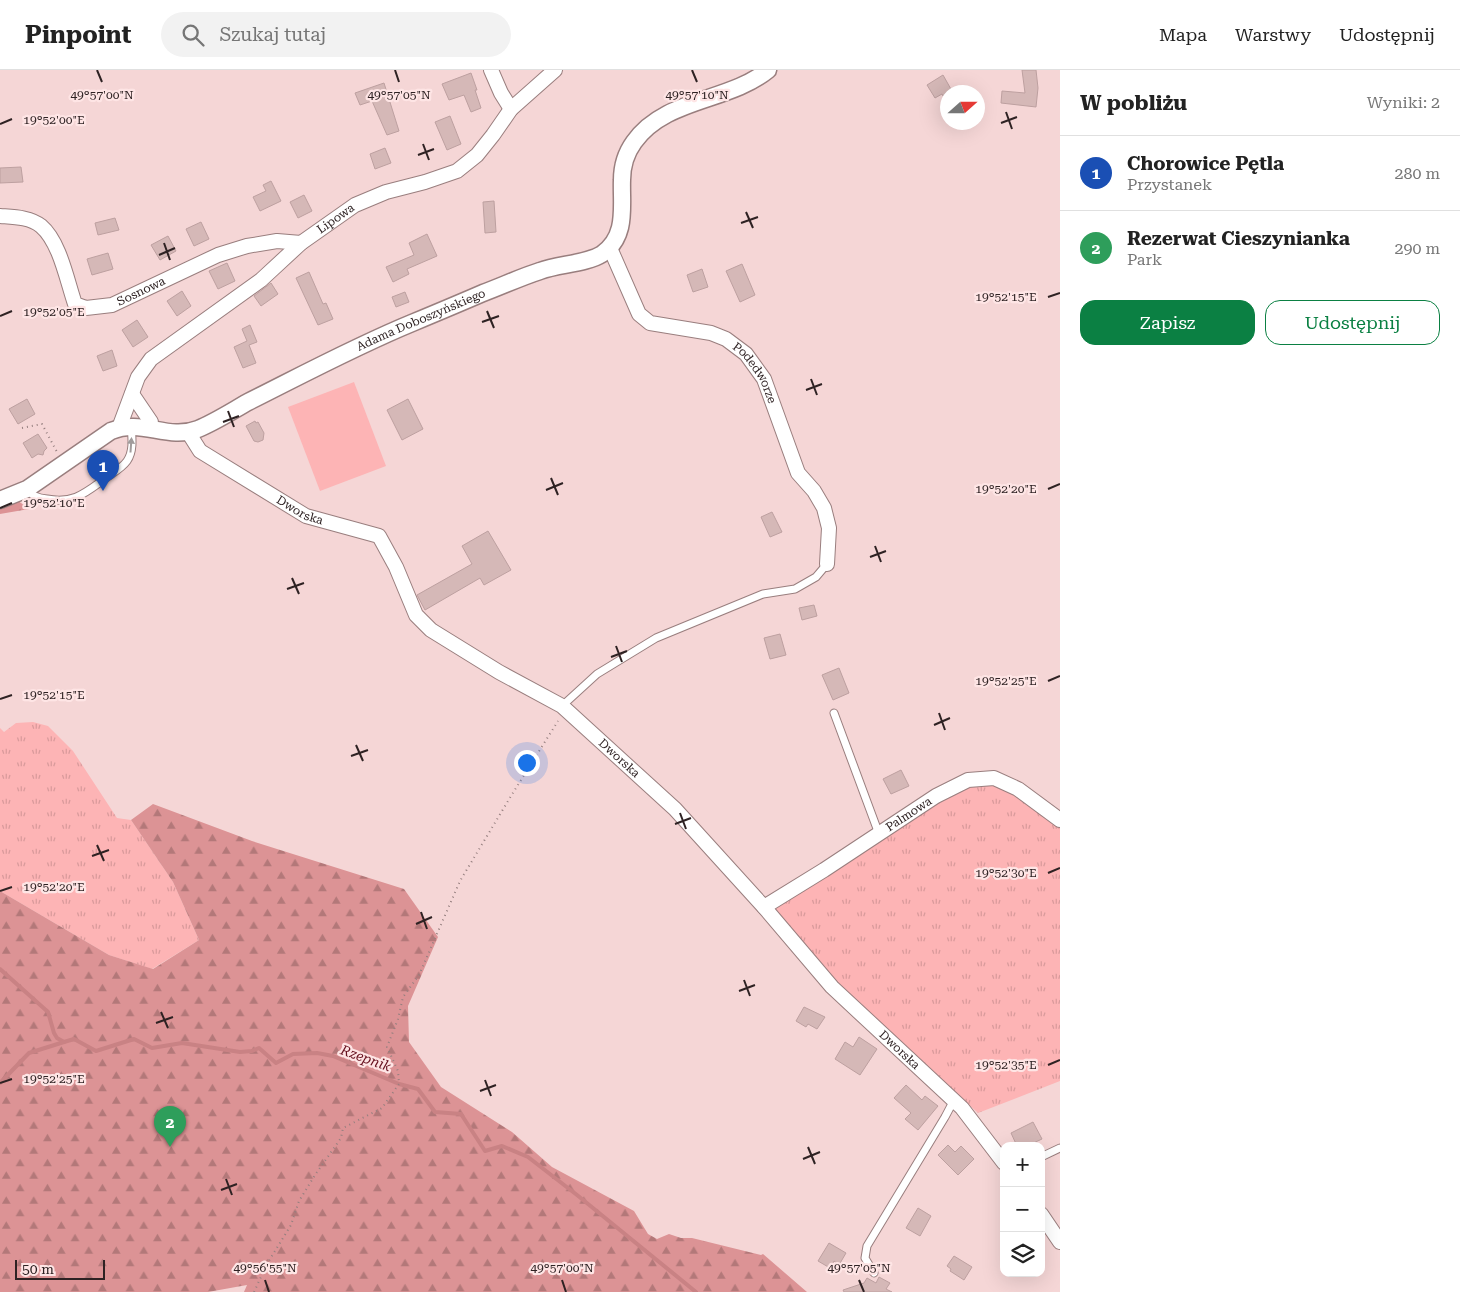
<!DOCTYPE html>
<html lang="pl">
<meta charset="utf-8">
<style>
body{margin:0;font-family:"Roboto Serif",serif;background:#f2f2f2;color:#222}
.controls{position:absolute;right:15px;bottom:15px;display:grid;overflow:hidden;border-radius:10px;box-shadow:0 5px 20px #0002}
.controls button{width:45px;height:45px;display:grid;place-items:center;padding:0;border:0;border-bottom:1px solid #e0e0e0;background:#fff;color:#222;font:25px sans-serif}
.compass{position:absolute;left:940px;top:15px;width:45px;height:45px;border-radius:50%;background:#fff;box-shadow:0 5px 20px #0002;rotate:69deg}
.scale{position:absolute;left:15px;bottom:12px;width:90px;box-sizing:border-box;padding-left:5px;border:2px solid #2e2223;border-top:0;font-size:14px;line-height:18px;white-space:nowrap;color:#2e2223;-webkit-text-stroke:4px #fee5e5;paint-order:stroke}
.you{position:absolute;left:526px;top:692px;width:18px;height:18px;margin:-12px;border:4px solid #fff;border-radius:50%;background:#1a73e8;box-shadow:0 0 0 8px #1a73e833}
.badge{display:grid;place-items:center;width:32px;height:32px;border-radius:50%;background:#0b8043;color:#fff;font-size:16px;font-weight:700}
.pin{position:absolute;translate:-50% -41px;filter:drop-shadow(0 1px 2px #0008)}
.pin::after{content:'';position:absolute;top:26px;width:18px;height:15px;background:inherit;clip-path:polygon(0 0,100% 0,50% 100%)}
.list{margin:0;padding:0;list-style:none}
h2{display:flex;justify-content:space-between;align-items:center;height:65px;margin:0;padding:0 20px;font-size:21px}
h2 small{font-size:16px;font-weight:400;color:#767676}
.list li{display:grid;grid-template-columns:32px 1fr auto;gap:15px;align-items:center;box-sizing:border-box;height:75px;padding:0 20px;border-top:1px solid #e0e0e0}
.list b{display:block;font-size:19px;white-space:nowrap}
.list p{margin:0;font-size:16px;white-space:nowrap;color:#767676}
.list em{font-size:16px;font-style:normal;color:#767676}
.actions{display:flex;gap:10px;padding:15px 20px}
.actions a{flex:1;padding:11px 0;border:1px solid #0b8043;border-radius:15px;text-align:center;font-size:18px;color:#0b8043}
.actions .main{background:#0b8043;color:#fff}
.icon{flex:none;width:28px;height:28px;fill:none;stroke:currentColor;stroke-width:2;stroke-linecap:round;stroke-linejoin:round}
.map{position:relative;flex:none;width:1060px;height:1222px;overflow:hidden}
header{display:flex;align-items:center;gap:30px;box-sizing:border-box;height:70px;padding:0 25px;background:#fff;border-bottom:1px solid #e0e0e0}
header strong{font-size:24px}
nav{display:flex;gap:28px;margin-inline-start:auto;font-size:18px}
.search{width:350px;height:45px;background:#f2f2f2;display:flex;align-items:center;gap:12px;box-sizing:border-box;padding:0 18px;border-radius:28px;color:#767676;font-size:19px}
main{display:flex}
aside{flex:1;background:#fff}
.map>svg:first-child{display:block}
.grass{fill:url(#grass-tufts)}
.forest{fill:url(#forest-firs)}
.garden{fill:#fdb4b5}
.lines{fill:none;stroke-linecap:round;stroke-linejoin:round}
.stream{stroke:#c98284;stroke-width:4}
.building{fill:#d5b8b7;stroke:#bda0a0}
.service-casing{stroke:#997e7e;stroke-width:9}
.minor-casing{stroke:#997e7e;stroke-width:16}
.tertiary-casing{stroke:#997e7e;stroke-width:19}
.path{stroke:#957f7f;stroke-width:2;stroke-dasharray:1 4;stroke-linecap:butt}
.service{stroke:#fff;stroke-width:7}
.minor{stroke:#fff;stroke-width:14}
.tertiary{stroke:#fff;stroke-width:16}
.oneway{fill:#a19c9c}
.ticks{fill:none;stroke:#2e2223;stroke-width:2}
.labels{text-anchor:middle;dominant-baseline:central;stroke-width:4.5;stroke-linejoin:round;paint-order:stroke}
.street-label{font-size:12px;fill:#2e2223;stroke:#fee5e5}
.water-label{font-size:14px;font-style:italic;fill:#67111f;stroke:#fee5e5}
.ticks-label{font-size:12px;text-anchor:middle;fill:#2e2223;stroke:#fee5e5;stroke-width:4.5;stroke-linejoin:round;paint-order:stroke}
</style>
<header>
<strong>Pinpoint</strong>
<div class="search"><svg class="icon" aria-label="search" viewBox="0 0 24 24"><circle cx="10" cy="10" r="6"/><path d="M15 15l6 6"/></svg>Szukaj tutaj</div>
<nav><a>Mapa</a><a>Warstwy</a><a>Udostępnij</a></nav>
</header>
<main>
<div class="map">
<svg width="1060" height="1222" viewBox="0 0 1060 1222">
<defs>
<pattern id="grass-tufts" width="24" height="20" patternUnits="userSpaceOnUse" patternTransform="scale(1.25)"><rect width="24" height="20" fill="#fdb4b5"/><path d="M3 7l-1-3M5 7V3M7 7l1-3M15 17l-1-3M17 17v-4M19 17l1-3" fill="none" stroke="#d99a9b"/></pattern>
<pattern id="forest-firs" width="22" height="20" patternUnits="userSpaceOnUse" patternTransform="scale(1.25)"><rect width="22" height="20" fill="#dc9395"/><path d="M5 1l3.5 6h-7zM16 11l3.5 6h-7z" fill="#b37879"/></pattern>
</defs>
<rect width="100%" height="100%" fill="#f5d6d6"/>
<g class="grass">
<path d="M33,652L48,656L73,681L117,748L131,750L173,812L199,870L152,899L109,885L0,821V658L4,662L16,653Z"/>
<path d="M980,712L1003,715L1028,732L1060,757V1011L978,1043L820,897L773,840L775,834L962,718Z"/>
</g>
<g class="forest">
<path d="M17,430L29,439L0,444V434Z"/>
<path d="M153,734L252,771L404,819L438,867L408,936L409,972L441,1017L512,1062L552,1097L634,1141L648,1164L657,1169L669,1164L681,1168H692L761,1185L763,1184L807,1222H244L247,1215L208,1222H0V821L109,885L153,899L199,870L173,812L131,750Z"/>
</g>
<path class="garden" d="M354,312L386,396L320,421L288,337Z"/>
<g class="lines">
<g class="stream">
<path d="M0,899L48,942L54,963L57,968L64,972L74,969L96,981L134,969L152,978L182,973L240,982L252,981L259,978L276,993L293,984L317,983L333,986L399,1014L418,1019L435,1042L461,1044L485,1081L502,1076L528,1087L577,1125L696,1222"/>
<path d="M0,1013L29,983L64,972"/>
</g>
</g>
<g class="building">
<path d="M1022,0H1036L1038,18L1036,37L1001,33L1002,21L1025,23Z"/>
<path d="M471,3L477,20H475L481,38L471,42L464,25L449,30L442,14Z"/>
<path d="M943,5L952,21L943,26L942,24L935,28L927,15Z"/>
<path d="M384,13L399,61L387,65L372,31L360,35L355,23Z"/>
<path d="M450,46L461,74L447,80L435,52Z"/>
<path d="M385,78L391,93L375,99L370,84Z"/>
<path d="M21,97L23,112L0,113V98Z"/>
<path d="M271,111L281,131L260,141L253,127L266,121L263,115Z"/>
<path d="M304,125L312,141L298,148L290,132Z"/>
<path d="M494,131L496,162L485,163L483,132Z"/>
<path d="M115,148L119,160L98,165L95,153Z"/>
<path d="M201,152L209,169L194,176L186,159Z"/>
<path d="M427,164L437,186L407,199L409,204L393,212L386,197L414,185L409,173Z"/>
<path d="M168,166L176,181L160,190L151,175Z"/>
<path d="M108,183L113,199L92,205L87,189Z"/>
<path d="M227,193L235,211L218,219L209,201Z"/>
<path d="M742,194L755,225L740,232L726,201Z"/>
<path d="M702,199L708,217L693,222L687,205Z"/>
<path d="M309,202L323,234L326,233L333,249L318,255L296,208Z"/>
<path d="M271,213L278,224L261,236L254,226Z"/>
<path d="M182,221L191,236L177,246L167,231Z"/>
<path d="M405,222L409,232L396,237L392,227Z"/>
<path d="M137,250L148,267L133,277L122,260Z"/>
<path d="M250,255L257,272L249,275L256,293L243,298L234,277L247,271L242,259Z"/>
<path d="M112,280L117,296L103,301L97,286Z"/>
<path d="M27,329L35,344L18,354L9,339Z"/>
<path d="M408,329L423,359L402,370L387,340Z"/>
<path d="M255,351L256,353L258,352L264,363L263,370L258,372L254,371L246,356Z"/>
<path d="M38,364L47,378L44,381L43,385L38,384L32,388L23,373Z"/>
<path d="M772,442L782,462L770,467L761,447Z"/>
<path d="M488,461L511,500L484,515L480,508L425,540L417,525L472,494L462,476Z"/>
<path d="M814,535L817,546L802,550L799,538Z"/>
<path d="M780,564L786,585L770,589L764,568Z"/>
<path d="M839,598L849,623L833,630L822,605Z"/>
<path d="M901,700L909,716L891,724L883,709Z"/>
<path d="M804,937L825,947L817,959L808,954L806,957L796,951Z"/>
<path d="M859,967L877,979L860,1005L835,989L845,972L853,977Z"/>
<path d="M906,1015L922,1030L925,1026L938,1036L918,1060L905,1049L911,1043L894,1028Z"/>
<path d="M1033,1052L1042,1069L1027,1076H1017L1011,1063Z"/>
<path d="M948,1075L955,1082L961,1076L974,1089L958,1105L938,1085Z"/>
<path d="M918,1138L931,1146L920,1166L906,1158Z"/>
<path d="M829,1173L846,1183L839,1195L834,1191L830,1198L818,1191Z"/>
<path d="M954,1186L972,1197L964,1210L950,1201L951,1199L947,1196Z"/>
<path d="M879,1207L890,1213L886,1219L892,1222H844L843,1220L864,1213L867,1208L876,1213Z"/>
</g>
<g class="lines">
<g class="service-casing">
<g id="service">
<path d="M27,419C32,426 38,428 47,429C74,434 85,423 106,408C113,403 122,398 127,391C134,381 132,367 131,356"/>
<path d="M562,636L597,604L656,568L763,524L795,519L816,507L827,494"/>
<path d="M834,643L879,764"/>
<path d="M1041,1087L1060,1078"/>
<path d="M874,1203L865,1188L867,1176L945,1047L954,1030"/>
</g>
</g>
<g class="minor-casing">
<g id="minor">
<path d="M491,0L501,23L511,39"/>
<path id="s1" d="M0,146C13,147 30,147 41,156C60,172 67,211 75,234L86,238L112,235L218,185L247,176L277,171L301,173"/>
<path id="s2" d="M610,178L639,244L650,253L711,263L726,269L746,284L764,309L798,403L814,421L824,438L829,458L827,494"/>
<path d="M132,324L151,352L150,359"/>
<path id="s3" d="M119,358L138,307L151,289L261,210L301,173L355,135L386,122L425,112L457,101L477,85L493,65L511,39L555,0"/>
<path id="s4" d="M188,362L200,381L306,446L379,466L396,497L416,545L431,560L499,602L562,636L675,739L764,837L832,917L962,1038L1004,1093"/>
<path id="s5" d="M764,837L824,800L936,726L968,710L994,708L1018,719L1060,750"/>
<path d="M1041,1144L1060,1172"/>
</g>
</g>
<g class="tertiary-casing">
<g id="tertiary">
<path id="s6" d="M0,430L27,419L111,361C142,348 167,371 198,359C215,352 232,341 248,332C302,305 356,276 412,253C436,243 460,233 483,223C502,216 521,207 540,201C558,194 586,194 602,184C628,166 621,136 622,110C622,96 626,83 634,72C665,28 729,32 768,0"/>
</g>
</g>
<g class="path">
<path d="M22,358L42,354L57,382"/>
<path d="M254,1222L267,1194L291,1155L299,1131L315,1105L341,1068L343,1058L382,1038L399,1014L398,1001L387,977L398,949L403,927L419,905L460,811L511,726L558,651"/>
</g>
<use href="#service" class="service"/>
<use href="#minor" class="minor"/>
<use href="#tertiary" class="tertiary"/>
</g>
<defs><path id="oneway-solid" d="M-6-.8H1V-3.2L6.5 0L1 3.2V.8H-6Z" transform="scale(1.25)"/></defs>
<use class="oneway" href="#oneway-solid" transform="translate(131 375) rotate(-86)"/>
<path class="ticks" d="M97,0L102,12M395,0L399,12M692,0L697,12M1006,42L1012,59M1001,53L1017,47M0,54L12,49M423,74L429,90M418,85L434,79M746,142L753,158M741,153L758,147M164,173L170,190M159,185L175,178M1048,227L1060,223M487,241L494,258M0,246L12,241M482,252L499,246M811,309L817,325M806,320L822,314M228,341L234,357M223,352L239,346M551,408L558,425M1048,419L1060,414M546,420L563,413M0,438L12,433M875,476L881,492M870,487L886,481M292,508L299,524M287,519L304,513M616,576L622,592M611,587L627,581M1048,611L1060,606M0,629L12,625M939,643L945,660M934,655L950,648M356,675L363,691M351,686L368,680M680,743L686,759M675,754L691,748M97,775L104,791M92,786L109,780M1048,803L1060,798M0,821L12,817M421,842L427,859M416,854L432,847M744,910L750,926M739,921L755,915M161,942L168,958M156,953L173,947M1048,995L1060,990M485,1010L491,1026M0,1013L12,1009M480,1021L496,1015M808,1077L815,1094M803,1089L820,1082M226,1109L232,1125M221,1120L237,1114M265,1210L269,1222M562,1210L566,1222M859,1210L864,1222"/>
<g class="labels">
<g class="street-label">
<text stroke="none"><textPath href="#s3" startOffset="309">Lipowa</textPath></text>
<text stroke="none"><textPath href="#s1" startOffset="199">Sosnowa</textPath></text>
<text stroke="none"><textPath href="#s6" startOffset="468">Adama Doboszyńskiego</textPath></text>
<text stroke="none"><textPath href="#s2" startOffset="210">Podedworze</textPath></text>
<text stroke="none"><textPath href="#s4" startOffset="139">Dworska</textPath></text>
<text stroke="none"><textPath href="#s4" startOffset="560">Dworska</textPath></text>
<text stroke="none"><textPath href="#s5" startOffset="172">Palmowa</textPath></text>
<text stroke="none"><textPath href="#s4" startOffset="965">Dworska</textPath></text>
</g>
<g class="water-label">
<text transform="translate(366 988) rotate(20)">Rzepnik</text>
</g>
</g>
<g class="ticks-label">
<text x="102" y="29">49°57'00"N</text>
<text x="399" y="29">49°57'05"N</text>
<text x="697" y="29">49°57'10"N</text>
<text x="54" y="54">19°52'00"E</text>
<text x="1006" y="231">19°52'15"E</text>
<text x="54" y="246">19°52'05"E</text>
<text x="1006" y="423">19°52'20"E</text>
<text x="54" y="437">19°52'10"E</text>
<text x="1006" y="615">19°52'25"E</text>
<text x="54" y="629">19°52'15"E</text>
<text x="1006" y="807">19°52'30"E</text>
<text x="54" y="821">19°52'20"E</text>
<text x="1006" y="999">19°52'35"E</text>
<text x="54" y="1013">19°52'25"E</text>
<text x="265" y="1202">49°56'55"N</text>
<text x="562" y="1202">49°57'00"N</text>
<text x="859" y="1202">49°57'05"N</text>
</g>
</svg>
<div class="controls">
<button>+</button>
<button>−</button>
<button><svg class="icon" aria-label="layers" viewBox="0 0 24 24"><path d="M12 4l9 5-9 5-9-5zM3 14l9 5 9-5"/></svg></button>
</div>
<svg class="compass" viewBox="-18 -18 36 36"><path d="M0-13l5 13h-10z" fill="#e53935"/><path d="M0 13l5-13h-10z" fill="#767676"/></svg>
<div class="scale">50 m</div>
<div class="you"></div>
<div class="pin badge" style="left:103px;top:421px;background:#1a4fb4">1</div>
<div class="pin badge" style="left:170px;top:1077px;background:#2e9e5b">2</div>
</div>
<aside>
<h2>W pobliżu<small>Wyniki: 2</small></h2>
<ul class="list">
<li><span class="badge" style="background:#1a4fb4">1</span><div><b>Chorowice Pętla</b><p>Przystanek</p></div><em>280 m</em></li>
<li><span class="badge" style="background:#2e9e5b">2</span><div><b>Rezerwat Cieszynianka</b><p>Park</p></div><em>290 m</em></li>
</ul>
<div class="actions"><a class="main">Zapisz</a><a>Udostępnij</a></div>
</aside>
</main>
